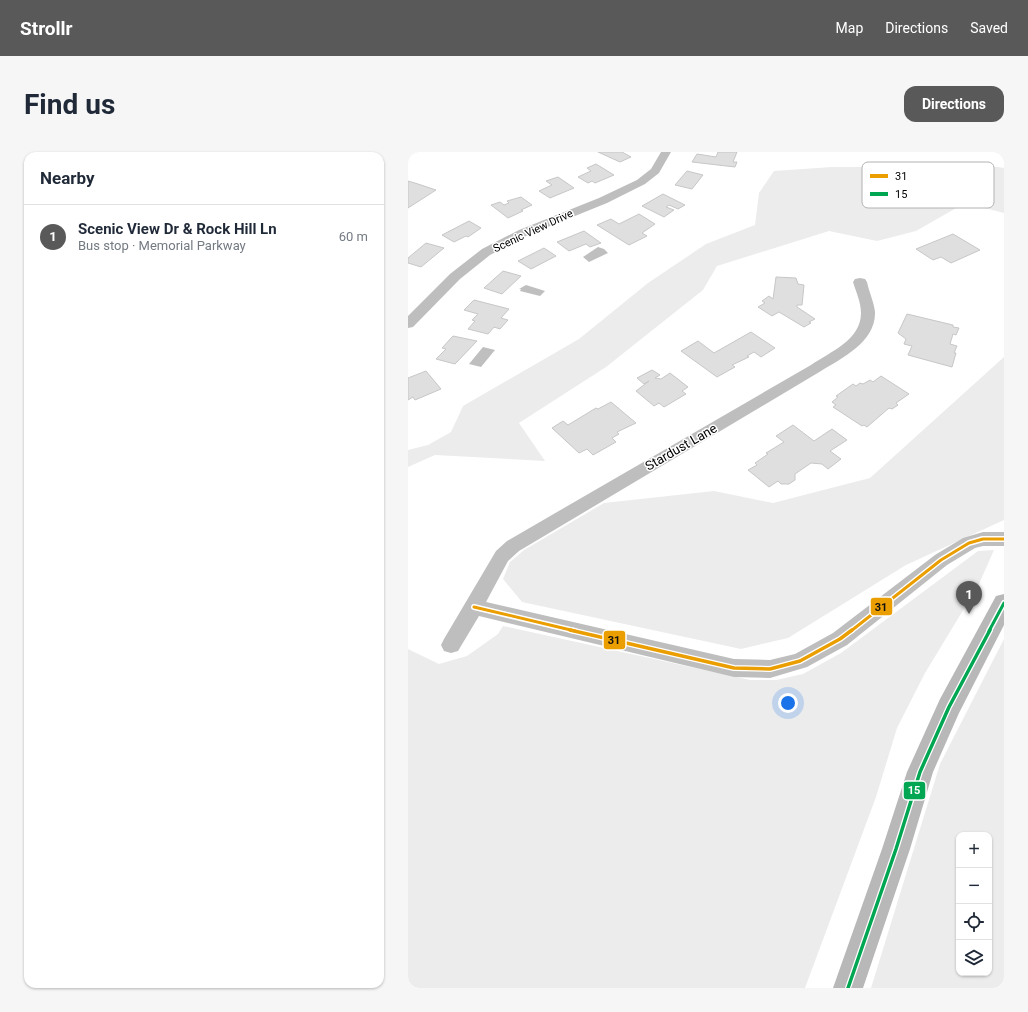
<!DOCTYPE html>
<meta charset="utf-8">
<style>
body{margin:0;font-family:Roboto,sans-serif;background:#f6f6f7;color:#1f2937}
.controls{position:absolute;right:12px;bottom:12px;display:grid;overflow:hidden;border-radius:8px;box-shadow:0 1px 3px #0004}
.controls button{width:36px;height:36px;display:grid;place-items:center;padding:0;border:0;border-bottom:1px solid #e0e1e3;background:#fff;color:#1f2937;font:20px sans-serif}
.you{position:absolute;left:380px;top:551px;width:14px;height:14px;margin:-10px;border:3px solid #fff;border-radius:50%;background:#1a73e8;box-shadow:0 0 0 6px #1a73e833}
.badge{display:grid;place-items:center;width:26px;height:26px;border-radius:50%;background:#595959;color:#fff;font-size:13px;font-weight:700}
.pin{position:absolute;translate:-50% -33px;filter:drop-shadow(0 1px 2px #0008)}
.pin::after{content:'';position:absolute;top:21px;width:14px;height:12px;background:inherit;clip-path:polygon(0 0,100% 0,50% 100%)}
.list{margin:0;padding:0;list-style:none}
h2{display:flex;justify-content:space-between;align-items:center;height:52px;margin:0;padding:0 16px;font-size:17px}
h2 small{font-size:13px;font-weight:400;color:#747a83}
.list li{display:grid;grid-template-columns:26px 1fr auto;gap:12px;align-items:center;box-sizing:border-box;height:64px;padding:0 16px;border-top:1px solid #e0e1e3}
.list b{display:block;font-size:15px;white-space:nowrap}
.list p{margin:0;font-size:13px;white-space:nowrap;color:#747a83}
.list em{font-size:13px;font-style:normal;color:#747a83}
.icon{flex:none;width:22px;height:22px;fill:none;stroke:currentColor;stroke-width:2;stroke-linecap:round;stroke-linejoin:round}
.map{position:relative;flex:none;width:596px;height:836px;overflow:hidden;border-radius:12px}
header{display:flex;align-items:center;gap:24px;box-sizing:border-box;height:56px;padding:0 20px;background:#595959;color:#fff}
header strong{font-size:19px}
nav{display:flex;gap:22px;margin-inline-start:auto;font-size:14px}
.intro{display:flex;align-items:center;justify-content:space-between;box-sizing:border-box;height:96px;padding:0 24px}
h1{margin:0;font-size:28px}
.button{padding:10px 18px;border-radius:12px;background:#595959;color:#fff;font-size:14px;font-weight:700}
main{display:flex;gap:24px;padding:0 24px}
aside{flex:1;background:#fff;border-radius:12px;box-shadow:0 1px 3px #0004}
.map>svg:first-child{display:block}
.green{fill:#ececec;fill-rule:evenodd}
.water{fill:#bfbfbf}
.building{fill:#dfdfdf;stroke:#c7c7c7}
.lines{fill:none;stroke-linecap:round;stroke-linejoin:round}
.minor{fill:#bebebe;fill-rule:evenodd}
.secondary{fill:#b8b8b8;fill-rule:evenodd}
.bus-1-far1-casing{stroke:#fff;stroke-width:6}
.bus-1-casing{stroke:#fff;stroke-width:6}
.bus-2-far1-casing{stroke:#fff;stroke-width:6}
.bus-2-casing{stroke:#fff;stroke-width:6}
.bus-1-far1{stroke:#eb9e00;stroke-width:3}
.bus-1{stroke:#eb9e00;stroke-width:3.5}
.bus-2-far1{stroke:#00a651;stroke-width:3}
.bus-2{stroke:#00a651;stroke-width:3.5}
.labels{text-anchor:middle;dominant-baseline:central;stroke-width:3;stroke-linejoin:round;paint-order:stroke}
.far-street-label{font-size:11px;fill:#000;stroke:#fff}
.street-label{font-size:13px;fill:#000;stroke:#fff}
.key{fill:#fff;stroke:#b2b2b2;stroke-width:1}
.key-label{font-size:11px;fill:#000}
.line-badge{stroke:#fff;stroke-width:1.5}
.badge-label{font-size:11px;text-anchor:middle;font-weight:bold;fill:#fff}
.pale-badge-label{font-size:11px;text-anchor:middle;font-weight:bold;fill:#111}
</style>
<header>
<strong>Strollr</strong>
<nav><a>Map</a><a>Directions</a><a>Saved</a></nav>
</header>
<div class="intro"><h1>Find us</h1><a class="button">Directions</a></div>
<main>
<aside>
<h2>Nearby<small></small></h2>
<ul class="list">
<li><span class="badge">1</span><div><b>Scenic View Dr &amp; Rock Hill Ln</b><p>Bus stop · Memorial Parkway</p></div><em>60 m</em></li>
</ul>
</aside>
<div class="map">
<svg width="596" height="836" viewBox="0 0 596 836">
<rect width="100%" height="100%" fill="#fff"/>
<g class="green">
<path d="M424,15H590L596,16V61L557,51L508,79L469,89L421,79L309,114L295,138L198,215L111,271L137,309L27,303L0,315V298L20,293L43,280L55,254L171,187L240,131L298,92L347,73L351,41L366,19Z"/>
<path d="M596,205V368L498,413L380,486L333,497L114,450L95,427L102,410L116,398L196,351L306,339L365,351L462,326Z"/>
<path d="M586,398L571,432L517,521L489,576L468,645L397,836H0V497L31,512L59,504L90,482L95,474L342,528H368L395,522L433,501L570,399Z"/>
<path d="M596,487V836H463L532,612ZM551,683H581V821H551Z"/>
</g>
<g class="water">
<path d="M190,95L196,97L200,101L181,110L175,105Z"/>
<path d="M118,133L137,139L132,144L112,139L113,137H111Z"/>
<path d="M75,195L87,198L73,215L61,212Z"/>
</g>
<g class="building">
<path d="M190,0H214L223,5L212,10Z"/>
<path d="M310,0H329L325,10H329L327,15L284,10L289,2L308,5Z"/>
<path d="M188,12L206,23L187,31L184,29L180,31L170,25L183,19L179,16Z"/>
<path d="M279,19L295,23L284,37L267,33Z"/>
<path d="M150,25L166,36L142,46L131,39L144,33L138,29Z"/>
<path d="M0,29L10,32L28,38L0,56Z"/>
<path d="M255,42L277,53L270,57L261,53L258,55L266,58L256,65L234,54Z"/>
<path d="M113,45L124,53L113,58L115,59L100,66L83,53L92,50L96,53L101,51L99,49Z"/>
<path d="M231,62L247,72L234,81L239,84L221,93L189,73L203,67L211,72Z"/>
<path d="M61,69L73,76L60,85L58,84L46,90L34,83Z"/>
<path d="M176,79L193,91L182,95L178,92L161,99L149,90Z"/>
<path d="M545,82L572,98L543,111L533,105L525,108L508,97Z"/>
<path d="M18,91L36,96L13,115L0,111V106Z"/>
<path d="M136,96L148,104L123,117L110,109Z"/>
<path d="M95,119L113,124L94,142L76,136Z"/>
<path d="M368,125L388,126L390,132L396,133L394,153H389V155L407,167L401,170L403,171L396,175L371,160L364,164L350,155L357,151L354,149L361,144L365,147Z"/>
<path d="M66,148L101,157L93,166L100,168L92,177L86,175L80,182L60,177L67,169L64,168L70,162L56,158Z"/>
<path d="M499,162L545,173V175L551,176L548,183L545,182L542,192L549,194L546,201H548L544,215L500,203L504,194L496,192L498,187L490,181Z"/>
<path d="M343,180L367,196L353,205L346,200L339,204L341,205L324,213L327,215L309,225L273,199L290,189L306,201Z"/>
<path d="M45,184L69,189L47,212L28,207L38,197L34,196Z"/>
<path d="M244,218L252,223L247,226L253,227L262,221L280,235L274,239L278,242L256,255L251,251L246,254L228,239L241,229L236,232L229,226Z"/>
<path d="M18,219L33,237L7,248L5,245L0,248V226Z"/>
<path d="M473,224L501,242L488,251L490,253L484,257L481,256L459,275L456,273L454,274L425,255L428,253L424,250L430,245L428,244L445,232L448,234L452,231L455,232L462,228L465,230Z"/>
<path d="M203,250L228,271L209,280L211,282L204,286L208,290L185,303L179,297L171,301L144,276L155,269L160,273L188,256L190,257Z"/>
<path d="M385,273L406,289L424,277L439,288L422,299L433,307L420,317L414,312L403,311L387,322V328L381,332H373L370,329L361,335L340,318L349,313L347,311L360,302L358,301L376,290L368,284Z"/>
</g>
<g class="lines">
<g class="minor">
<path d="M253,0H263L251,21L237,32L199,51L120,83L82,103L52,127L5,175L0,176V164L42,122L74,97L111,78L191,46L229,28L243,17Z"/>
<path d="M452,126L457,127L459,130C461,140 466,150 467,160C468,190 434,206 413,219L111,399L100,409L78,450L326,507L362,508L387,502L425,481L527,403L555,386L575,380H596V394H575L567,396L539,413L439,493L399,515L362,526L326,525L71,464L50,499L43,501L36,499L33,493L36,487L88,399L99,389L403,213C422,200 453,188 453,161C453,150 448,140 445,130L447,127Z"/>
</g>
<path class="secondary" d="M596,442V473L551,561L525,620L502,697L455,836H425L474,697L499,620L532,547L588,444Z"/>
<g class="bus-1-far1-casing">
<g id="bus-1-far1">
<path d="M66,455L167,479"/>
<path d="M443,479L533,408L561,391L575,387H596"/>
</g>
</g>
<g class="bus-1-casing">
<path id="bus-1" d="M162,478L326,516L362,517L392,509L432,487L444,478"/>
</g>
<g class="bus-2-far1-casing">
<path id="bus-2-far1" d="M581,479L596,451"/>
</g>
<g class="bus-2-casing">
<path id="bus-2" d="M440,836L488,697L512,620L541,555L582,478"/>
</g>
<use href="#bus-1-far1" class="bus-1-far1"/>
<use href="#bus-1" class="bus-1"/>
<use href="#bus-2-far1" class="bus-2-far1"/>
<use href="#bus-2" class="bus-2"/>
</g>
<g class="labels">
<g class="far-street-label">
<text transform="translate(125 79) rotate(-25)">Scenic View Drive</text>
</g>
<g class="street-label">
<text transform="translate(273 295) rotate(-30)">Stardust Lane</text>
</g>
</g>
<rect x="454" y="10" width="132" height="46" rx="6" class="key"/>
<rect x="462" y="22" width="18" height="4" fill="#eb9e00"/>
<rect x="462" y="40" width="18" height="4" fill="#00a651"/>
<g class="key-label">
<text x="487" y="28">31</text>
<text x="487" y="46">15</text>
</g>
<g class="line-badge">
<rect x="462" y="445" width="23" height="19" rx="4" fill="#eb9e00"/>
<rect x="195" y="478" width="23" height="20" rx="4" fill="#eb9e00"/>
<rect x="495" y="629" width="23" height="19" rx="4" fill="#00a651"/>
</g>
<g class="badge-label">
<text x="506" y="642">15</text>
</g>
<g class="pale-badge-label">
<text x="473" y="459">31</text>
<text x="206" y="492">31</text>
</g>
</svg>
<div class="controls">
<button>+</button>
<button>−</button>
<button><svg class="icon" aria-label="locate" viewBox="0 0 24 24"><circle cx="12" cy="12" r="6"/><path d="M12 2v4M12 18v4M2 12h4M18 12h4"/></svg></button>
<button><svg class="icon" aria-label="layers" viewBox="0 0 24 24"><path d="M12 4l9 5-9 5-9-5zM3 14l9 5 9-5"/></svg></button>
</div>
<div class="you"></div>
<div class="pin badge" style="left:561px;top:462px">1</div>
</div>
</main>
